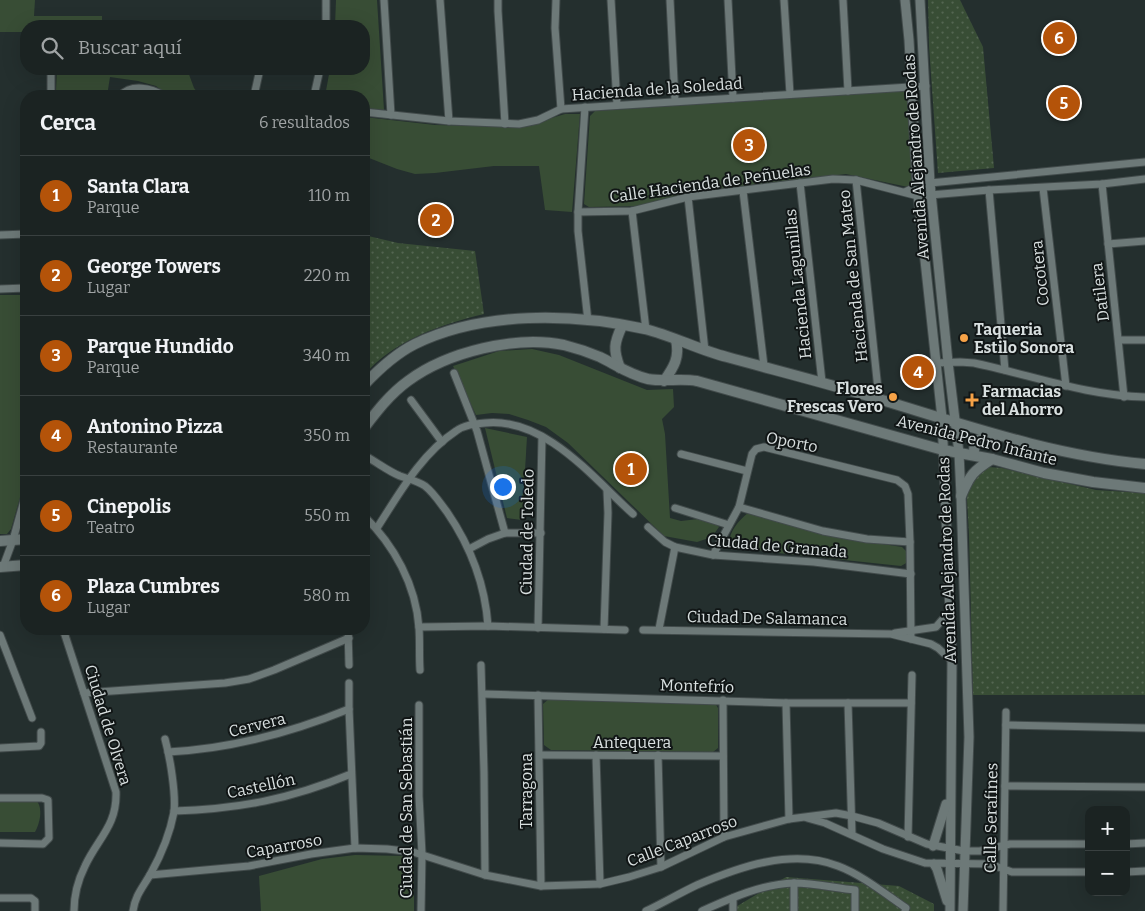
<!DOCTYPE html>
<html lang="es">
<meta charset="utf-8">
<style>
body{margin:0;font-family:Bitter,serif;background:#242b2a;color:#f1f3f6}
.controls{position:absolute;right:15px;bottom:15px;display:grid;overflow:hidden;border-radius:10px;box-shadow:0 5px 20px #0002}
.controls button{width:45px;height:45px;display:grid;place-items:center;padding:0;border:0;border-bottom:1px solid #394040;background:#1b2322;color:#f1f3f6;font:25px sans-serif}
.you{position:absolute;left:502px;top:486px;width:18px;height:18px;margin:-12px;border:4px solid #fff;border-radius:50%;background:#1a73e8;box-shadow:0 0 0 8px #1a73e833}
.badge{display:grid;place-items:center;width:32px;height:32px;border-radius:50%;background:#b45309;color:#fff;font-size:16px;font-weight:700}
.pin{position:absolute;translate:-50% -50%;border:2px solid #fff;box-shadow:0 1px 5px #0006}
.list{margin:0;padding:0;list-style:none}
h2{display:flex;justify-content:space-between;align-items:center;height:65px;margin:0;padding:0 20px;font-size:21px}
h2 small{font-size:16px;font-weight:400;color:#a0a4a5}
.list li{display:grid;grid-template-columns:32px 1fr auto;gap:15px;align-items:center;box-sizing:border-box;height:80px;padding:0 20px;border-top:1px solid #394040}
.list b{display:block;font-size:19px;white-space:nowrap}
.list p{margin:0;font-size:16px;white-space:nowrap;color:#a0a4a5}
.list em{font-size:16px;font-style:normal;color:#a0a4a5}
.icon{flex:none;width:28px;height:28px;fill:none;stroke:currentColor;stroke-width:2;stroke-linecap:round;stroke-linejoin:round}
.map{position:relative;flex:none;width:1145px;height:911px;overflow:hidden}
.search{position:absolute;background:#1b2322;box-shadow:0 5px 20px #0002;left:20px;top:20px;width:350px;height:55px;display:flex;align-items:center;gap:12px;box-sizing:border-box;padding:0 18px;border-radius:20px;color:#a0a4a5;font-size:19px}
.panel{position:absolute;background:#1b2322;box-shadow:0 5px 20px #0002;left:20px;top:90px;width:350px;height:545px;border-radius:20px}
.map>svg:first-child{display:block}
.grass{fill:url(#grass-dots)}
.park{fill:#384d35}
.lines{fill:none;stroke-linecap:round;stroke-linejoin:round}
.minor-casing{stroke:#424b4b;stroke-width:9}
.tertiary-casing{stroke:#424b4b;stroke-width:11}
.secondary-casing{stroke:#424b4b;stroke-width:12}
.minor{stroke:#6d7978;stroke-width:7}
.tertiary{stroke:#6d7978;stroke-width:9}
.secondary{stroke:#6d7978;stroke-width:10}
.poi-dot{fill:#f6a247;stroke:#111616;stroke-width:2}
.labels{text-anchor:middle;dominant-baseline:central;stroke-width:4;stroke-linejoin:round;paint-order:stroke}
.street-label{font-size:16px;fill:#d9e0e0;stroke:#111616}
.poi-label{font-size:16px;font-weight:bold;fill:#d9e0e0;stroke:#111616;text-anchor:start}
</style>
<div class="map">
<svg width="1145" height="911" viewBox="0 0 1145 911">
<defs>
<pattern id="grass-dots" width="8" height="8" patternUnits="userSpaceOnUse" patternTransform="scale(1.25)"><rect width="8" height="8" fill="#384d35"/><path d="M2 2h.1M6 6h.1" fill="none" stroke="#546652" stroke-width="1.8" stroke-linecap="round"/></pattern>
</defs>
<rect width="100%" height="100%" fill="#242f2e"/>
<g class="grass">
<path d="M928,0H960L983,47L994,168L938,173L929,46Z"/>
<path d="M364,235L398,243L475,251L484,314C439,325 395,340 364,375Z"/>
<path d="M988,467L1002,468L1096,490L1145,493V695H973L969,534L967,499L968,488L976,473Z"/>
<path d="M786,877L899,886L934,904V911H729Z"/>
</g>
<g class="park">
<path d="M0,0H35L34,16H102V26H26V32H0Z"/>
<path d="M336,0H377L384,110L364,108V96H325L330,69H364V26H335Z"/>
<path d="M57,69H187L194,88L200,96H169L156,86L138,81L110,77L107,96H88L56,91Z"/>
<path d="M903,91L908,95L912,184L908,187L846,174L693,192L642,206L589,207L584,204L590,116L595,111Z"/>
<path d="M565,114H580L572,212L545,210L539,166H494L435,173L415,174L397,169L364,156V117L435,125L521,127Z"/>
<path d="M0,295H26V477L11,529L7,534H0Z"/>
<path d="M532,349L559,355L647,390L673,389L674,407L662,419L665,434L670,518L681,521L698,519L717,524L719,527L714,534L706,539L697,542L664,536L568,443L546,427L528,420L509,414L492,413L476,415L453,366L499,351Z"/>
<path d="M485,428L527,437L522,520L507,518Z"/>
<path d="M748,513L851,539L902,547L909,554L908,562L901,566L769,552L735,546L729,542C730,531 739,520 748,513Z"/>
<path d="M550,698L715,703L718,708V748L713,752L551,750L544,745L543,704Z"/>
<path d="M0,801H37C43,809 40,823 35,832H0Z"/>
<path d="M355,855L406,856L411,858L414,864V911H261L259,876L322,859Z"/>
</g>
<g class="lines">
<g class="minor-casing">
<g id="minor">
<path d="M384,0L391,115"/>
<path d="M440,0L449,121"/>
<path d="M498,0V11L505,124"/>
<path d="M556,0L555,28L561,109"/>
<path d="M611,0L617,105"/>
<path d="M670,0L675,101"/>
<path d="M728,0L733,98"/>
<path d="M784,0L790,94"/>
<path d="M843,0L848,91"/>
<path d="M326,26V0"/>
<path d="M51,96V69"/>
<path d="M120,96C132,83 151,88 165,96"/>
<path d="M254,96L260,69"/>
<path d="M314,96L320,69"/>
<path d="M585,107L578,212V231L588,321"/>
<path d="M364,112L449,121L519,124L538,120L561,109L926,86"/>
<path d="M856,180L879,399"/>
<path d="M800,183L822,382"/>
<path d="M1102,184L1124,397"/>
<path d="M1043,188L1066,386"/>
<path d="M989,190L1005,370"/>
<path d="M743,191L764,366"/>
<path d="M905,192L917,186L930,183L1145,162"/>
<path d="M688,197L705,351"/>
<path d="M632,211L646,330"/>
<path d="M578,212L632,211L688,197L833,179L856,180L918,196L989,190L1102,184L1145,179"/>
<path d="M0,235L26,234"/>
<path d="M1108,244L1145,241"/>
<path d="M0,289L26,288"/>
<path d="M1119,340H1145"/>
<path d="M936,363L960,362L974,363C1031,375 1087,396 1145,397"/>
<path d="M454,373L477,431L505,533"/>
<path d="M411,400L442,442"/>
<path d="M681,454L747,471"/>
<path d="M367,457C378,463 388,471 400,476C408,479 418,481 425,486C434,493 440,503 447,512C471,547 485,583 488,626"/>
<path d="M739,507L823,531L867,539L910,542"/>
<path d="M675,508L729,525"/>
<path d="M364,516C394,545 416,585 419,628C420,642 419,656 420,670"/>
<path d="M648,527L665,542L675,547L713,555L814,562L911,574"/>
<path d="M377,528C399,494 421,454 456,431C464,425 474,424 485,423C545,417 592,477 633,514"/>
<path d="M469,549L488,539L505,533H541"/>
<path d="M713,555L739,507L752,454L756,449L764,447L897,480L905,486L908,494L910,542L911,639"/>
<path d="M3,567L13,540L26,493"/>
<path d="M419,627L488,626L625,630"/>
<path d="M538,628L542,437"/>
<path d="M63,629L116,792C117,826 98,838 85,866C78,880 74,895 74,911"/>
<path d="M348,629L349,665"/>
<path d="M604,629L608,513L607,491"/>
<path d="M659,629L675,547"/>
<path d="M643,630L891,634L931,644L938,648L952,661"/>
<path d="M895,633L936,627L949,612"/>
<path d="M0,635L32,718"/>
<path d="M481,665L484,772L485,875"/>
<path d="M349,683V709L355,848"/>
<path d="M84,693L225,683L249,679L274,670L349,638"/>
<path d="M483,694L786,703H911"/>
<path d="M538,695L541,886"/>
<path d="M723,700L724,837"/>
<path d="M786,703L789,819"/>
<path d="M848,703L852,834"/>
<path d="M419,705V796L422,854L421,911"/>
<path d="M1006,725L1145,728"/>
<path d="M0,748L39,746L41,743V732"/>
<path d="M168,752C232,749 290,733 349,709"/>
<path d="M540,755L723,756"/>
<path d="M596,755L600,884"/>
<path d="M658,755L661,867"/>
<path d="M1005,786L1145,787"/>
<path d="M0,798H42L48,800L49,838L43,844L0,843"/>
<path d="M174,811C239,809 291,799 351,774"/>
<path d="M807,818L825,823L883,849L925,863L990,864L1012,872H1089"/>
<path d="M908,837L912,675"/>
<path d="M1126,844L1145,843"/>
<path d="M1126,872L1145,871"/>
<path d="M150,875L249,866L311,854L355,848L387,849L413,852L485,875L541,886L600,884L629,877L661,867L724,837L789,819L836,813L852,816L878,823L927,844L964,851H980L1010,844H1089"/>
<path d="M0,898H31L35,901V911"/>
<path d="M733,898V911"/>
<path d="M133,911C135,895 144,886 151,873C161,855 170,833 174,812C176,794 170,757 165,739"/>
<path d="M646,911C663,903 680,893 697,885C739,867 792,848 838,866C862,875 884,893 906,908L905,911"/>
<path d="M702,911C731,898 762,884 794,883C814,883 835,888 855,890V911"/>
<path d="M794,911V883"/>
<path d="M1003,911L1006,712"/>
</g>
</g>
<g class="tertiary-casing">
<g id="tertiary">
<path d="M905,0L909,40L917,186L942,418L952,661L950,911"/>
<path d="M920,0L930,183L948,362L959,453L961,496L969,737L963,911"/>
<path d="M933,846L946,804"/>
<path d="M934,864L937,869L947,901"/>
</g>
</g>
<g class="secondary-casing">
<g id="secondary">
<path d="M620,368C613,350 614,343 622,326"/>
<path d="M664,381C674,367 680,357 676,340"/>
<path d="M364,385C379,369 395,354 415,344C483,311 572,313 645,329C673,336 699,350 727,357C778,371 830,384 882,400C968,426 1055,456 1145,464"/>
<path d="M364,428C377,411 390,394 408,381C447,352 516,335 564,345C576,348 588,352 600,357C616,365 630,375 648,379C665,382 681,378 697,381L943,450L992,459L1044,473L1093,482L1145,488"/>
<path d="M974,455C973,437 982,437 998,437"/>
<path d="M961,496C970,475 973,471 992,459"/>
<path d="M0,541L26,539"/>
<path d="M0,567L26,565"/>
</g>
</g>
<use href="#minor" class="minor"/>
<use href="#tertiary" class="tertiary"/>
<use href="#secondary" class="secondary"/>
</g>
<g class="poi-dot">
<circle cx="964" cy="338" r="5"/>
<circle cx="893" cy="397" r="5"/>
<path d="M969.5 392.5h5v5h5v5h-5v5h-5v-5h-5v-5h5z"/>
</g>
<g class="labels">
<g class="street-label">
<text transform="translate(657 89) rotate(-4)">Hacienda de la Soledad</text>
<text transform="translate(916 157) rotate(-94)">Avenida Alejandro de Rodas</text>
<text transform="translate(710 183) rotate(-8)">Calle Hacienda de Peñuelas</text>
<text transform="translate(1040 273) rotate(-96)">Cocotera</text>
<text transform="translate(853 276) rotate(-96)">Hacienda de San Mateo</text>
<text transform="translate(798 284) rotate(-96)">Hacienda Lagunillas</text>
<text transform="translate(1100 292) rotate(-97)">Datilera</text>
<text transform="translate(977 440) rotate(14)">Avenida Pedro Infante</text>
<text transform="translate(792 442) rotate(11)">Oporto</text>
<text transform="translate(527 532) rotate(-89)">Ciudad de Toledo</text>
<text transform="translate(777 546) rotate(5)">Ciudad de Granada</text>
<text transform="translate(947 560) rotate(-92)">Avenida Alejandro de Rodas</text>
<text transform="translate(767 618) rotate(1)">Ciudad De Salamanca</text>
<text transform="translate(697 686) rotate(2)">Montefrío</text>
<text transform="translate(108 725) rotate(73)">Ciudad de Olvera</text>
<text transform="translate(257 725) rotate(-14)">Cervera</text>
<text x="632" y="742">Antequera</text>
<text transform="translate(261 786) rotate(-12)">Castellón</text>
<text transform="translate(526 791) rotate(-90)">Tarragona</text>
<text transform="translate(406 808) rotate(-90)">Ciudad de San Sebastián</text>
<text transform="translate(991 818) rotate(-89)">Calle Serafines</text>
<text transform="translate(682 841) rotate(-21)">Calle Caparroso</text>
<text transform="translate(284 846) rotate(-10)">Caparroso</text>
</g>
<g class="poi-label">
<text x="974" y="329">Taqueria<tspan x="974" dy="18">Estilo Sonora</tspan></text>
<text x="883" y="388" text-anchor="end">Flores<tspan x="883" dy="18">Frescas Vero</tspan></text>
<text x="982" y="391">Farmacias<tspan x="982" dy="18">del Ahorro</tspan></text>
</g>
</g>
</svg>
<div class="controls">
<button>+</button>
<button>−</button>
</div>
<div class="you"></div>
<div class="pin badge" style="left:631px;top:469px">1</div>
<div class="pin badge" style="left:436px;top:220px">2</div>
<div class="pin badge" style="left:749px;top:145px">3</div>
<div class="pin badge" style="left:918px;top:372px">4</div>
<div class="pin badge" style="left:1064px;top:103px">5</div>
<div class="pin badge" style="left:1059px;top:38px">6</div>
<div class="search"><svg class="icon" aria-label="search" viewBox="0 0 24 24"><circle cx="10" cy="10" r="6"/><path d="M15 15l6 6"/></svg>Buscar aquí</div>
<section class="panel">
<h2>Cerca<small>6 resultados</small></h2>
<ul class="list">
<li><span class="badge">1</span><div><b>Santa Clara</b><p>Parque</p></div><em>110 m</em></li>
<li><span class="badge">2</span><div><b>George Towers</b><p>Lugar</p></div><em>220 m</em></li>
<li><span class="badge">3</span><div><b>Parque Hundido</b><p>Parque</p></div><em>340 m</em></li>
<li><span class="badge">4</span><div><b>Antonino Pizza</b><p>Restaurante</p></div><em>350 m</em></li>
<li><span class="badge">5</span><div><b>Cinepolis</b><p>Teatro</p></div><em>550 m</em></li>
<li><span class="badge">6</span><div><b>Plaza Cumbres</b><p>Lugar</p></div><em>580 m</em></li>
</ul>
</section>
</div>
